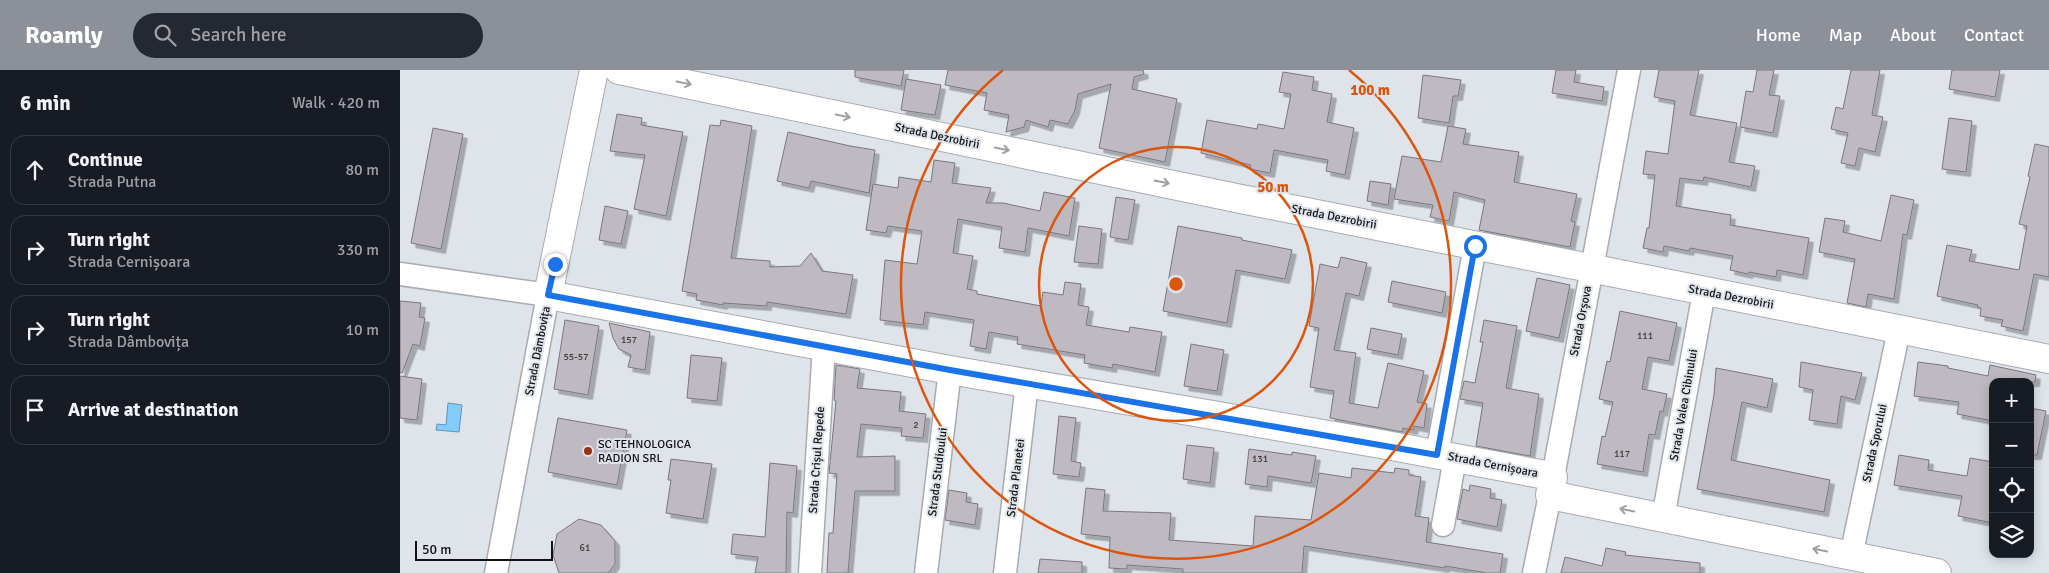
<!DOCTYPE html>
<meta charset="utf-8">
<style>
body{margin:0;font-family:Signika,sans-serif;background:#242831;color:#f1f3f6}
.controls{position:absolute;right:15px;bottom:15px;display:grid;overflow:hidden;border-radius:10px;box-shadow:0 2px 12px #0003}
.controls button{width:45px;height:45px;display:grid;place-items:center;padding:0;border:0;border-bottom:1px solid #363941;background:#171b24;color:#f1f3f6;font:25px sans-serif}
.scale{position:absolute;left:15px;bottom:12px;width:138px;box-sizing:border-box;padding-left:5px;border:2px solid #101114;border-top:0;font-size:14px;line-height:18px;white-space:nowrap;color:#101114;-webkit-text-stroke:4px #dfe4eb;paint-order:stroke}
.stop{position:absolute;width:15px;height:15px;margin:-11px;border:4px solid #1a73e8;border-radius:50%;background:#fff}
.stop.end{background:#1a73e8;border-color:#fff;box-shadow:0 1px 5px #0008}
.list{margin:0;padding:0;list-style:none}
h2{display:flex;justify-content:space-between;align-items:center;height:65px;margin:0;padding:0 20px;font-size:21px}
h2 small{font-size:16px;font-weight:400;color:#9ea1a6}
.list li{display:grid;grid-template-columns:32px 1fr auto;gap:15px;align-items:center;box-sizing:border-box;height:70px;margin:0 10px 10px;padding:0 10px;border:1px solid #363941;border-radius:15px}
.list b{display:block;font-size:19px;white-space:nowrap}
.list p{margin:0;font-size:16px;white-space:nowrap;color:#9ea1a6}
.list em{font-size:16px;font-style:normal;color:#9ea1a6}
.icon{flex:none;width:28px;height:28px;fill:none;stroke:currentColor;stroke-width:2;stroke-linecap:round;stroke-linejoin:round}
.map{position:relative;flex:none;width:1649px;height:503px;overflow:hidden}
header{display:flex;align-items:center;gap:30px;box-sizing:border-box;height:70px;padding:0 25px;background:#8c9099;color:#fff}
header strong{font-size:24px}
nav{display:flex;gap:28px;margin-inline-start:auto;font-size:18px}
.search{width:350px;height:45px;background:#242831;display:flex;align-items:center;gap:12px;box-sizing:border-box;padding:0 18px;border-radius:28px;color:#9ea1a6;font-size:19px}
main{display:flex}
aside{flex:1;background:#171b24}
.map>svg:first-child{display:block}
.water{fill:#82ccfd;stroke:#6094b7}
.building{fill:#bfbac1;stroke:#7b767c;filter:url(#shadow)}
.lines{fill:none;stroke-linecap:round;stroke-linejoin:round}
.street-casing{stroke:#a7abb2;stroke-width:25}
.secondary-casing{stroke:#a7abb2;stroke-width:30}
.street{stroke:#fff;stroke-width:22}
.secondary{stroke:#fff;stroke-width:28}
.oneway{stroke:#9fa0a1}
.route{stroke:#1a73e8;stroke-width:6}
.ring{fill:none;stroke:#dd550c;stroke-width:2.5}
.poi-dot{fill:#9a311c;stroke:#dfe4eb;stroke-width:2}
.labels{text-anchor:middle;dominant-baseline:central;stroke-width:4;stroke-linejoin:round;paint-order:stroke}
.number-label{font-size:10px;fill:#3c3b3f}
.street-label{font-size:12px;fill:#101114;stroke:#dfe4eb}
.poi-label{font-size:12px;fill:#101114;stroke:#dfe4eb;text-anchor:start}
.centre{fill:#dd550c;stroke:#dfe4eb;stroke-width:2.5}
.ring-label{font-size:15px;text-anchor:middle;font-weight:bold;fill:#dd550c;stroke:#dfe4eb;stroke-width:4;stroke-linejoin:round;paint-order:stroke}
</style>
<header>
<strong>Roamly</strong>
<div class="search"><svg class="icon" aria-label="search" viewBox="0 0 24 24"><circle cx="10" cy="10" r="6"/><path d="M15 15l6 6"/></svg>Search here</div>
<nav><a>Home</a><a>Map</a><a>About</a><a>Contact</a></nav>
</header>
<main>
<aside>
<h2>6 min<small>Walk · 420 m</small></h2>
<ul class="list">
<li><svg class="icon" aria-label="ahead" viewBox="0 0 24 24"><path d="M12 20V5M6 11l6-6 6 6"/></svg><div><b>Continue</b><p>Strada Putna</p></div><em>80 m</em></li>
<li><svg class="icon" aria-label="right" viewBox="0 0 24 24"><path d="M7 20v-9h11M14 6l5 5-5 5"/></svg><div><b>Turn right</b><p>Strada Cernișoara</p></div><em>330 m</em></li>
<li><svg class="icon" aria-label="right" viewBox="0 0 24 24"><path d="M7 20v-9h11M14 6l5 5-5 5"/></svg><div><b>Turn right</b><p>Strada Dâmbovița</p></div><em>10 m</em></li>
<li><svg class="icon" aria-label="arrive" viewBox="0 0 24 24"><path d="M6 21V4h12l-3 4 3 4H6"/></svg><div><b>Arrive at destination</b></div></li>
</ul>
</aside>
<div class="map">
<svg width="1649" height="503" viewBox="0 0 1649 503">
<defs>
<filter id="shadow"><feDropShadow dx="4.5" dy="4.5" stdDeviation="0" flood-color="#0004"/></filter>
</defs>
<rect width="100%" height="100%" fill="#dfe4eb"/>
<path class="water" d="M48,333L62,335L59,362L36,360L37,354L46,355Z"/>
<g class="building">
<path d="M455,0H504L501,16L455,7Z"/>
<path d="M548,0H743L744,4L734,7L732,19L777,29L765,92L699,78L711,14L678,24L675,40L668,54L650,50L648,57L626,50L624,57L606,62L609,45L584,40L587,23L545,15Z"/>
<path d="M1156,0H1176L1174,12L1204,17L1202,31L1152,23Z"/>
<path d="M1259,0H1299L1290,45L1337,53L1329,92L1355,96L1351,117L1304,107L1303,111L1280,108L1276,136L1331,145L1330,155L1409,168L1403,205L1377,200L1376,207L1349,202L1348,204L1330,200L1333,186L1290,178L1289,181L1264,176L1263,182L1243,178L1247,158H1249L1255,105L1243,104L1246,81L1268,84L1275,31L1254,27Z"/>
<path d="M1357,0H1374L1369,25L1380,26L1373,63L1340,57L1346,21L1353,22Z"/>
<path d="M1451,0H1480L1472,45L1483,47L1475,82L1459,78L1455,96L1441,93L1448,63L1431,59L1436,37L1443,39Z"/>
<path d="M1552,0H1600L1595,27L1549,19Z"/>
<path d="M883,2L914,7L912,20L932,24L927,52L954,58L945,105L926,101L928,90L874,80L870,103L850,99L851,95L801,83L807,50L857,59L858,54L884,59L891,24L879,22Z"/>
<path d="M1023,5L1061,10L1058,26H1053L1049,53L1018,48Z"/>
<path d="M506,9L541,15L535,45L501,40Z"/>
<path d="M217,44L242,48L241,55L283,62L266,146L234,139L245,85L210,81Z"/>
<path d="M1549,48L1572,51L1566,102L1542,99Z"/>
<path d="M321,50L352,56L331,188L370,191V197L400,196L411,183L422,201L453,205L446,244L367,232V236L323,233V235L296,230L297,224L282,221L310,55L320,56Z"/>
<path d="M1048,56L1066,59L1063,74L1119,82L1114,112L1177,124L1171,151L1175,152L1170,177L1079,160L1085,130L1054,122L1049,151L1030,147L1033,135L994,129L1002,86L1041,92Z"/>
<path d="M33,58L63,64L41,179L11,173Z"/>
<path d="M388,62L450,76L475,80L469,123L411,111L409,118L377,111Z"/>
<path d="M1635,74L1649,77V207L1634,204L1623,261L1601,256L1603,250L1580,246L1581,238L1577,237L1578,235L1537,226L1547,175L1572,180L1569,191L1619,200L1627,156L1619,154L1630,107L1628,106Z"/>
<path d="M534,90L555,93L552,113L591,118L586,133H603L640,141L644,122L675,128L669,166L628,158L625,182L599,178L602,157L558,149L553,183L573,186L567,219L577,221V224L641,236L643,222L663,225L665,212L681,214L678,235L689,237L686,255L729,262L730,257L762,262L755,302L713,294L712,298L684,293L685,285L617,274L618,267L589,262L586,279L570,276L574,250L525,242L523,255L480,250L485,190L517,194L522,161L488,156L486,163L466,160L473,114L498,118L499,107L531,112Z"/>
<path d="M970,111L991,114L988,135L967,131Z"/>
<path d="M1491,125L1514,130L1507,165L1503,164L1494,229L1468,224L1466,237L1447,233L1455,189L1419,182L1425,148L1445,151L1443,162L1481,171Z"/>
<path d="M716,127L735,130L728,170L710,167Z"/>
<path d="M205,136L228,141L221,174L199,170Z"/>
<path d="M679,156L702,159L698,194L674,192Z"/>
<path d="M778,156L842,168V170L892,180L885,209L836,200L827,253L763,241Z"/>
<path d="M941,187L967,193L959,226L946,223L934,280L956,283L949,333L978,338L988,293L1024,301L1017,332L1027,334L1024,358L1014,356L1013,360L1003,358L1002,362L930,348L934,321L910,317L919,258L909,256L920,194L938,198Z"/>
<path d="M1137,208L1170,215L1159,268L1126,261Z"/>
<path d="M992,211L1046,222L1042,243L988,232Z"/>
<path d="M0,231L21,233L19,247L25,248L20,276L13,274L2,303H0Z"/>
<path d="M1220,241L1277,253L1269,291L1248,287L1242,319L1267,324L1263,342L1260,341L1255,365L1249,364L1243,402L1197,394L1202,366L1205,367L1213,332L1199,329L1207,291L1210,292Z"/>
<path d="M165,250L199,256L188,325L154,319Z"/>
<path d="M1084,250L1117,256L1106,318L1139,324L1130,386L1076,376L1083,333L1060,329L1064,311L1075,313L1083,272H1080Z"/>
<path d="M209,253L250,262L245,300L228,297L231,285L219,279L213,268Z"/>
<path d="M971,258L1002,264L998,285L967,279Z"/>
<path d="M791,274L824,280L817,321L784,316Z"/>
<path d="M291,285L322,288L317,331L287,328Z"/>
<path d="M1401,292L1462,303L1455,330L1441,326L1437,354L1409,350L1413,320L1399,317Z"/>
<path d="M1518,292L1548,296V298L1588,306L1590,295L1636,305L1635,312H1593V351L1557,344L1559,332L1514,326Z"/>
<path d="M436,295L460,299L457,318L501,322L499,341L526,344L523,368L501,366L502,358L461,354L457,387L495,386V421H455L448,503H427L429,463H433L437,404L429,403L436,331L434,330Z"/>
<path d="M1316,298L1373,309L1367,338L1342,332L1331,390L1430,410L1424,442L1297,419L1314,325Z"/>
<path d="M0,306L22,309L17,350L0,348Z"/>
<path d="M1630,338L1646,341L1637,385H1630Z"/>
<path d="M659,346L676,348L671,391L681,393L679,407L653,404Z"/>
<path d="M158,348L227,360L217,415L148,402Z"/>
<path d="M787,375L814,378L810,413L783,409Z"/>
<path d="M849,379L892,385V382L916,386L911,413L868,406L867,417L845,414Z"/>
<path d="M1499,385L1529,390L1528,400L1567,406L1570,388L1593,392V453L1558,446L1562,426L1494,415Z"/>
<path d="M271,389L312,394L303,449L266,443L271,410H268Z"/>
<path d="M370,393L397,396L393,443L387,442L386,503H355L358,487L331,484L333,464L365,467Z"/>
<path d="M952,398L994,403L995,398L1009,400V405L1021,407L1015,446L1029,448L1026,472L1103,484L1100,503H1087L1045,496V498L904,476L902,503H783V499L727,495V499L709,498L710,467L681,464L686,418L705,420L703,441L771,443L769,470L853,476L855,446L911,450L919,403L951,408Z"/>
<path d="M1070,415L1091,419L1090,428L1102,430L1097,457L1057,449L1063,419L1069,421Z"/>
<path d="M549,420L567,423L566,432L578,434L575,455L545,450Z"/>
<path d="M179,449L201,455L215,471V494L208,503H159L153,485L157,464Z"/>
<path d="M1206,478L1226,482L1225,485L1300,493V503H1161L1165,487L1202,496Z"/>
<path d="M640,489L682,492V503H638Z"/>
</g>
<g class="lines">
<g class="street-casing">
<g id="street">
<path d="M0,204L148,225L96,503"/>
<path d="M1037,385L1075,176"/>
<path d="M1153,407L1229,0"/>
<path d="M1263,448L1304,222"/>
<path d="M1043,455L1055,388"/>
<path d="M1451,486L1499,260"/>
<path d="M410,503L424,276"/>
<path d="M526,503L550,300"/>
<path d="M605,503L627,313"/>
<path d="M1134,503L1150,425"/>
</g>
</g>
<g class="secondary-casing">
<g id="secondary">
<path d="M194,0L148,225L550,300L981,374L1140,404L1153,407L1150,425L1537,503"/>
<path d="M219,0L836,128L1649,289"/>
</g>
</g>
<use href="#street" class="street"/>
<use href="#secondary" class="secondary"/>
</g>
<defs><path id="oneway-shaft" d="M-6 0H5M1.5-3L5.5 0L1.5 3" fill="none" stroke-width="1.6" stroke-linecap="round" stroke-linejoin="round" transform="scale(1.25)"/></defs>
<g class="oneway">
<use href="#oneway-shaft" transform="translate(284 13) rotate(12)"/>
<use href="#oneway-shaft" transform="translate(443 46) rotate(12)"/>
<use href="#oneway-shaft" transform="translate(602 79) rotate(12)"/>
<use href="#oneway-shaft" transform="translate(762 112) rotate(12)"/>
<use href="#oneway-shaft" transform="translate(1227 440) rotate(-169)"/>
<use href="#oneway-shaft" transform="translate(1420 480) rotate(-168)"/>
</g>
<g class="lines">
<path class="route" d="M155,194L148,225L550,300L1037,385L1075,176"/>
</g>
<g class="ring">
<circle cx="776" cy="214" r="137"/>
<path d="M949 0A275 275 0 1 1 603 0"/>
</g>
<circle class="poi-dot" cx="188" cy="381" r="5"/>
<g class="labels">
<g class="number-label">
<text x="1245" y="266">111</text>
<text x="229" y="270">157</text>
<text x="176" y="287">55-57</text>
<text x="516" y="355">2</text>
<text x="1222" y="384">117</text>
<text x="860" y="389">131</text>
<text x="185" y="478">61</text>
</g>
<g class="street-label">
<text transform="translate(537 66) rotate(12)">Strada Dezrobirii</text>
<text transform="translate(934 147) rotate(11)">Strada Dezrobirii</text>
<text transform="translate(1331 227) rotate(11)">Strada Dezrobirii</text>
<text transform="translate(1181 251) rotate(-79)">Strada Orșova</text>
<text transform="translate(138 281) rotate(-79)">Strada Dâmbovița</text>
<text transform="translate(1284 335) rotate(-80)">Strada Valea Cibinului</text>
<text transform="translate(1475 373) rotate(-78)">Strada Sporului</text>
<text transform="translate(417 390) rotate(-86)">Strada Crișul Repede</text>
<text transform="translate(1093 395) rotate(11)">Strada Cernișoara</text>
<text transform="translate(538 402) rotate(-83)">Strada Studioului</text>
<text transform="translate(616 408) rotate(-83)">Strada Planetei</text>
</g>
<g class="poi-label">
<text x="198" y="374">SC TEHNOLOGICA<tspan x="198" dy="14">RADION SRL</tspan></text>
</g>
</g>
<circle cx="776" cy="214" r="8" class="centre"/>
<g class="ring-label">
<text x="970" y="25">100 m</text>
<text x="873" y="122">50 m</text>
</g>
</svg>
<div class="controls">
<button>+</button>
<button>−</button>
<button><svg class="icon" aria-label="locate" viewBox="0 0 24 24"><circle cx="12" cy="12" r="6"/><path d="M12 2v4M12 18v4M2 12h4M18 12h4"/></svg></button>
<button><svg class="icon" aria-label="layers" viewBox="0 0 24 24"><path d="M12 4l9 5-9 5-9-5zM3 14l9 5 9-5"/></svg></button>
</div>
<div class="scale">50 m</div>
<div class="stop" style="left:1075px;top:176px"></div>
<div class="stop end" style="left:155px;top:194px"></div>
</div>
</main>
